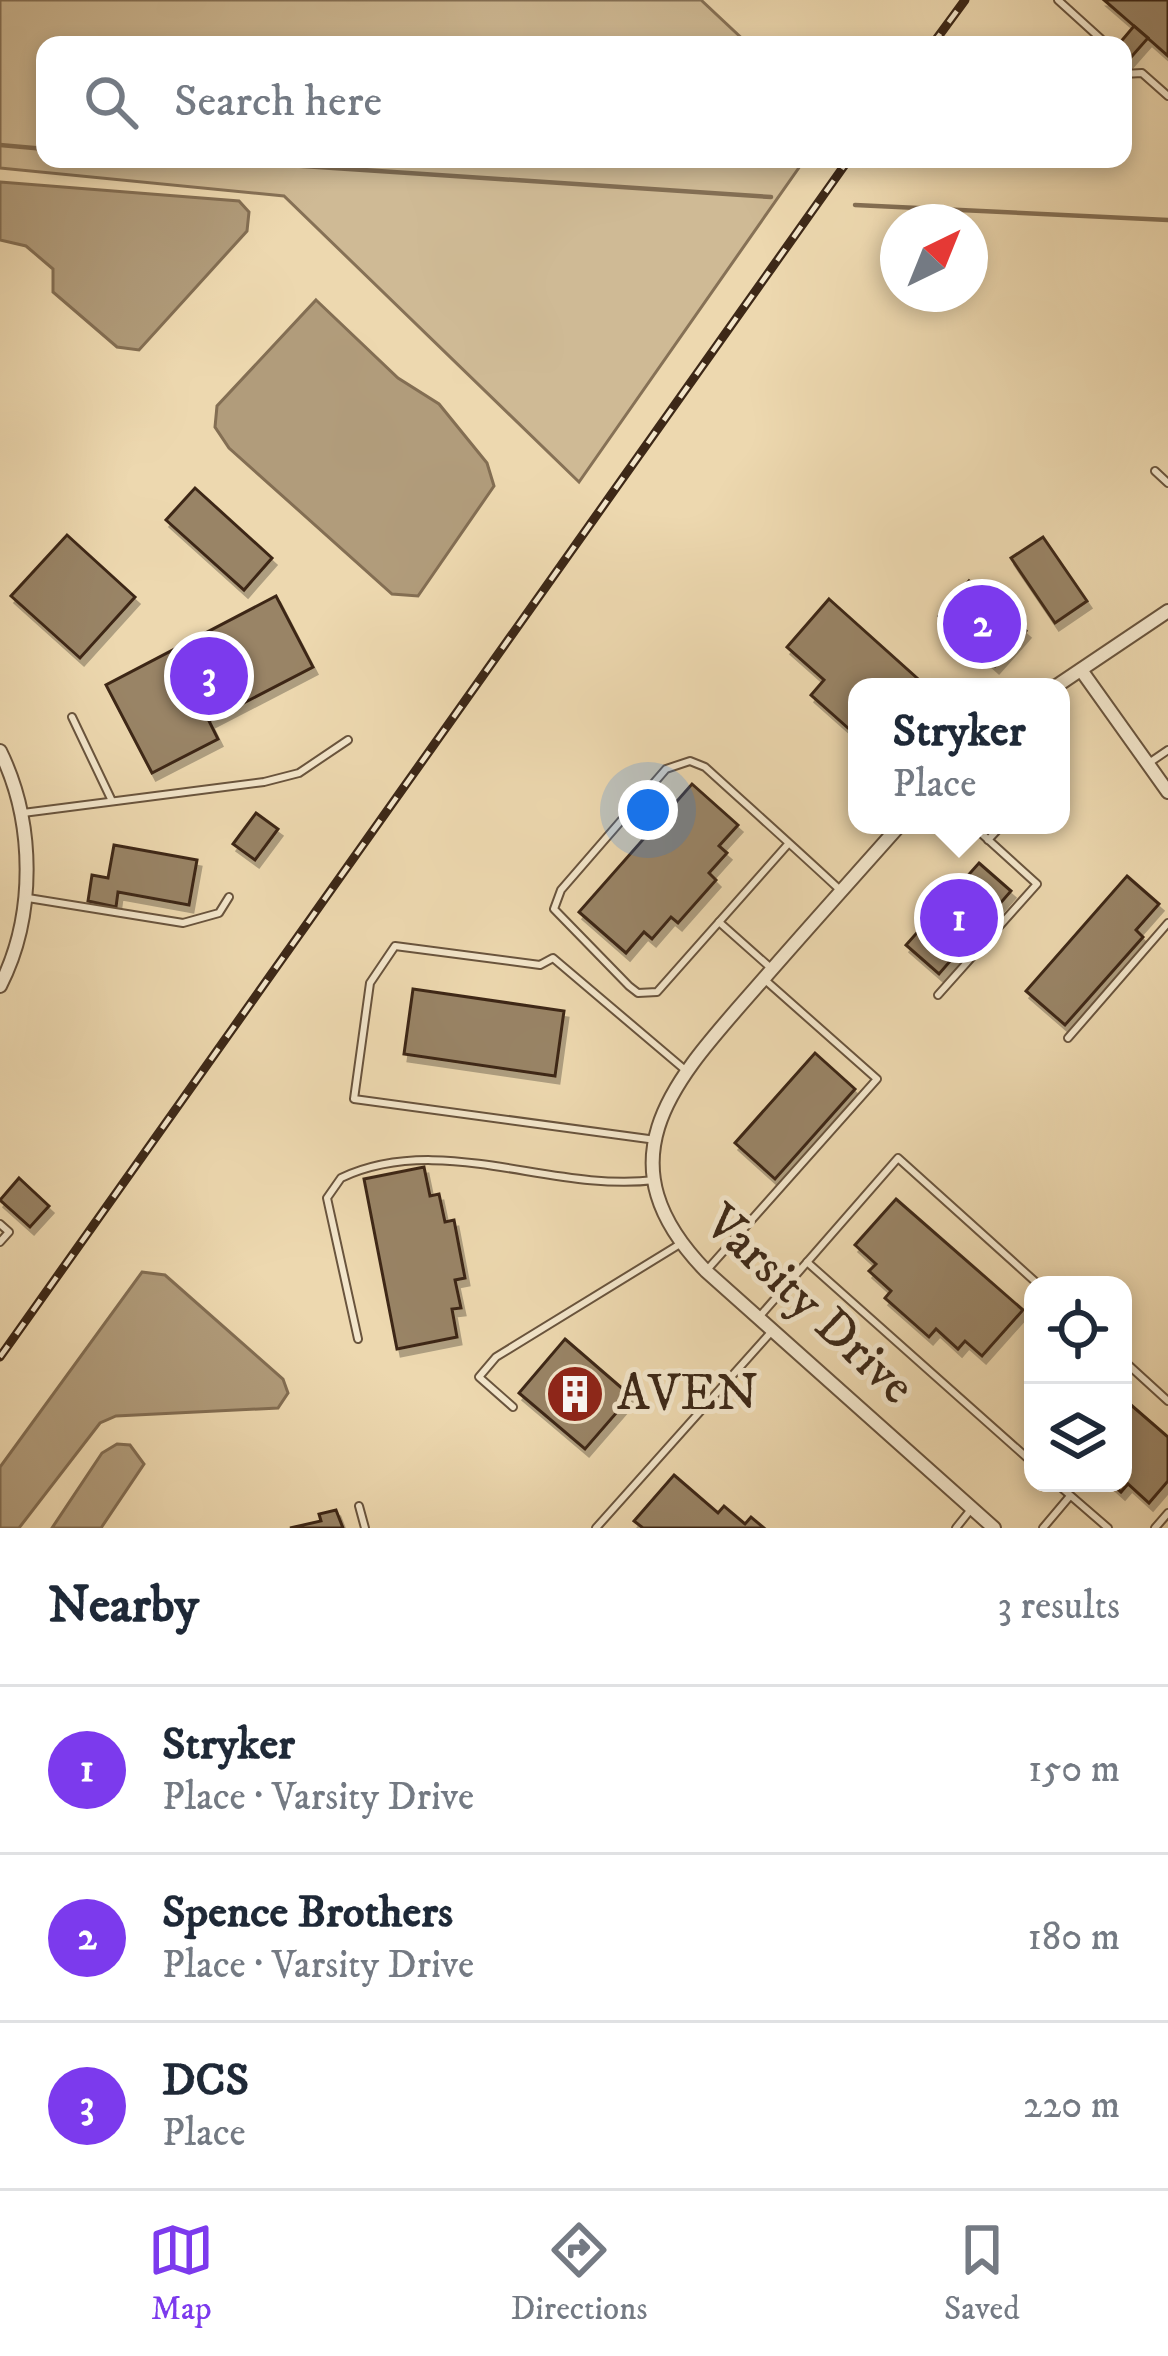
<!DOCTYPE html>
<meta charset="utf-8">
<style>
body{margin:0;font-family:"IM FELL DW Pica",serif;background:#f2f2f3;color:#1f2937}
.controls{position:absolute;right:36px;bottom:36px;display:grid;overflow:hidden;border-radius:24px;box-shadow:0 6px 18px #0003}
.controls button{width:108px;height:108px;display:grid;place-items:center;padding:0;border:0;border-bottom:3px solid #e0e1e3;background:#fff;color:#1f2937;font:60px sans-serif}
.compass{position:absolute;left:880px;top:204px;width:108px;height:108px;border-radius:50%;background:#fff;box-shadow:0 6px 18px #0003;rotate:43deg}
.you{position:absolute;left:648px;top:810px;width:42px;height:42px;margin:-30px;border:9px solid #fff;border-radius:50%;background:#1a73e8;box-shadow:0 0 0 18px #1a73e833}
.badge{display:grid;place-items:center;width:78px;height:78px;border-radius:50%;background:#7c3aed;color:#fff;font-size:39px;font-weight:700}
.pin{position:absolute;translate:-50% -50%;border:6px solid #fff;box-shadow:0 3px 12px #0006}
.popup{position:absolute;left:848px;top:678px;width:222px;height:156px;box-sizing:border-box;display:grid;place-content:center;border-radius:24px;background:#fff;filter:drop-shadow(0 3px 9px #0005);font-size:39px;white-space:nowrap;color:#747a83}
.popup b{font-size:45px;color:#1f2937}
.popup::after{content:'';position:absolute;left:50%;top:100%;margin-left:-24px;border:24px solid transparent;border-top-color:#fff}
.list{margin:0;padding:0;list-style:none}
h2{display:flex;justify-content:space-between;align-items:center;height:156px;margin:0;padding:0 48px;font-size:51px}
h2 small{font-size:39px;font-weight:400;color:#747a83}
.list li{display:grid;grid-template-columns:78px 1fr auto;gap:36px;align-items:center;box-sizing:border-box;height:168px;padding:0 48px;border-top:3px solid #e0e1e3}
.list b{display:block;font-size:45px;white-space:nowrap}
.list p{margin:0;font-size:39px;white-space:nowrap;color:#747a83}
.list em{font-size:39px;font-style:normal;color:#747a83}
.icon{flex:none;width:66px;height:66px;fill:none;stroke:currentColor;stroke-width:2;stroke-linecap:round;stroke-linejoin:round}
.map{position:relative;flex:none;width:1168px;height:1528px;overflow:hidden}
.search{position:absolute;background:#fff;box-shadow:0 6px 18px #0003;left:36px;right:36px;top:36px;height:132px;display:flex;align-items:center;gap:30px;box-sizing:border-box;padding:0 42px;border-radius:24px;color:#747a83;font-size:45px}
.sheet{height:660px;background:#fff}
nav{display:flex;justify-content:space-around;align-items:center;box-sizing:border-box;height:168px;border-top:3px solid #e0e1e3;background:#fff;font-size:33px;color:#747a83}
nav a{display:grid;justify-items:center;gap:6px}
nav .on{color:#7c3aed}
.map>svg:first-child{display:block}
.green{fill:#cfba95;stroke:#867156;stroke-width:3}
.water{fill:#b19c7b;stroke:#836e53;stroke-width:3}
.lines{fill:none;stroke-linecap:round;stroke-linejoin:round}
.stream{stroke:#836e53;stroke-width:4.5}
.building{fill:#998466;stroke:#3d2817;stroke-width:3;filter:url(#shadow)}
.service-casing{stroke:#69543d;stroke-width:10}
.minor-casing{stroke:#69543d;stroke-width:16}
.service{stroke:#f3e6cb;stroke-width:6}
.minor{stroke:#f3e6cb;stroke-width:12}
.rail-casing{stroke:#3d2817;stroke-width:9}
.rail{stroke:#f3e6cb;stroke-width:4.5;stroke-dasharray:14;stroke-linecap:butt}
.labels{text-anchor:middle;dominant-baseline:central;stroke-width:10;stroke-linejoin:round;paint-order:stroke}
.street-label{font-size:51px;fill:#3d2817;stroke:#f3e6cb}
.poi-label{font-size:51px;fill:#3d2817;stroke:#f3e6cb;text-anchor:start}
</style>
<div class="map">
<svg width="1168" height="1528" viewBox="0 0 1168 1528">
<defs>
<filter id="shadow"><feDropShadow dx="4" dy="7" stdDeviation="0" flood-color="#0004"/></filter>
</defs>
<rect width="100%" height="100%" fill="#edd8af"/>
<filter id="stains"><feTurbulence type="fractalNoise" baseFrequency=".00167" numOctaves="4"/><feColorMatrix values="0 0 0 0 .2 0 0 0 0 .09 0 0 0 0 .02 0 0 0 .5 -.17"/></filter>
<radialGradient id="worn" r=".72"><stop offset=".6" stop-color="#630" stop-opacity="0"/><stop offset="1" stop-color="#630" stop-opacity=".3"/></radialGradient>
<path class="green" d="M0,0H701L749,45H45V159H805L579,482L284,196L0,168Z"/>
<g class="water">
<path d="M0,182L239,201L249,212L247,231L139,350L117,347L53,292V269L26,246L0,240Z"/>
<path d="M316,300L398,378L439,404L487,463L494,486L418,596L392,594L229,448L215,427L217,406Z"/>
<path d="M142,1272L165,1275L283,1379L288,1393L278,1408L116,1416L100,1423L19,1528H0V1467Z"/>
<path d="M117,1444L130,1445L144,1464L101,1528H52L102,1453Z"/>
</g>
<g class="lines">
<g class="stream">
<path d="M0,145L45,149"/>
<path d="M196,159L771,197"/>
<path d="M855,205L1168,220"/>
</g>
</g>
<g class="building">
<path d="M1104,0H1168V56L1134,26Z"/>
<path d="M1134,26L1148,38L1126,63L1123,45H1118Z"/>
<path d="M195,488L272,558L244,590L166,520Z"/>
<path d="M67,535L135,597L80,658L11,596Z"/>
<path d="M1043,537L1087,601L1055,623L1011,558Z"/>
<path d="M969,581L1026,631L995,666L939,616Z"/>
<path d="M276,596L313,667L209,721L218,739L152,773L106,685Z"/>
<path d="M829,599L927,687H857V736L811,695L824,680L787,647Z"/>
<path d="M692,784L738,825L719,846L727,853L709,873L716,880L678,923L671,917L652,939L644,932L626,953L579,912Z"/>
<path d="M256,813L278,829L255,860L233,844Z"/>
<path d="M114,845L197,860L189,905L118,892L116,907L88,901L92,875L108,878Z"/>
<path d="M979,863L1011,891L939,974L906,945Z"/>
<path d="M1127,876L1159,904L1136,930L1143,937L1065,1025L1026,991Z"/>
<path d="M413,989L564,1011L555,1076L404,1054Z"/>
<path d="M815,1053L855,1089L775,1179L735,1143Z"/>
<path d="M424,1167L430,1196L439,1194L445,1222L454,1220L465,1278L455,1280L461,1308L452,1309L457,1337L397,1349L364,1179Z"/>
<path d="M19,1178L49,1206L30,1227L0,1200Z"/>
<path d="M896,1199L1023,1310L982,1356L965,1341L958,1349L936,1329L929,1337L885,1298L891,1291L869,1271L876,1264L855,1245Z"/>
<path d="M565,1339L631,1396L585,1449L519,1393Z"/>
<path d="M1123,1398L1168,1437V1481L1149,1503L1128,1484L1121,1492L1111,1483H1123Z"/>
<path d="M674,1475L718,1513L724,1506L745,1524L751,1517L764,1528H643L634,1521Z"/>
<path d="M336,1510L343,1528H290L321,1521L319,1514Z"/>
</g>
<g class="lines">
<g class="service-casing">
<g id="service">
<path d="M1058,0L1101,39V45"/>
<path d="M1123,74L1142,73L1168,96"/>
<path d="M1155,471L1168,483"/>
<path d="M72,717L112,801"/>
<path d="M1146,765L1168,750"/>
<path d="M23,813L264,782L299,773L348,740"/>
<path d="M988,840L1002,825"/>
<path d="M789,843L657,992L638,993L629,986L554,909L561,890L666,769L690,761L705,767C749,807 795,848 839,889"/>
<path d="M28,898L183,923L219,913L229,897"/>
<path d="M719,922L772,969"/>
<path d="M938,995L1037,884L972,825"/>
<path d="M1068,1038L1168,923"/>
<path d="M656,1140L354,1099L370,983L395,946L540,965L553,958L684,1069"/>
<path d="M0,1224L9,1232L0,1242"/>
<path d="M807,1262L1033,1463"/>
<path d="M706,1271L877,1079L764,979"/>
<path d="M760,1316L898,1158L1039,1285"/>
<path d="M358,1339L327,1198L341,1178C441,1131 551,1193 655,1180"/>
<path d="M1123,1360L1168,1401"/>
<path d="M513,1407L479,1377L496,1357L680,1244"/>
<path d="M1056,1483L1108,1528"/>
<path d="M359,1506L365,1528"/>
<path d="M596,1528L772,1331"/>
<path d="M956,1528L972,1508"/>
<path d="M1043,1528L1070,1496"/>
<path d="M1155,1528L1168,1513"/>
</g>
</g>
<g class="minor-casing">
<g id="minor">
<path d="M1081,670L1168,792"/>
<path d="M1055,687L1168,611"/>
<path d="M0,751C35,822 36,916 0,986"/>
<path d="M900,825C853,878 806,930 760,983C679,1076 595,1157 706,1271L994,1528"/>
</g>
</g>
<use href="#service" class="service"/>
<use href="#minor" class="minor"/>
<g class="rail-casing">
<g id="rail">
<path d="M932,45L965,0"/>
<path d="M0,1357L849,159"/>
</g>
</g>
<use href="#rail" class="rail"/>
</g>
<defs>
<g id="building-disc" transform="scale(3)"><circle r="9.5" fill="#8f2418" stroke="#f3e6cb"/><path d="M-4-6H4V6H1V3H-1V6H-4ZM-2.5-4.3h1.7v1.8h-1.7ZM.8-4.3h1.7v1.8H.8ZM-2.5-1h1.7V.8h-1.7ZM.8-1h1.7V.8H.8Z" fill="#fff"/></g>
</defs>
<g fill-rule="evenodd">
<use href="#building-disc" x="575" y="1394"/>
</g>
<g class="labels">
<g class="street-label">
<text transform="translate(809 1305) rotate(43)">Varsity Drive</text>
</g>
<g class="poi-label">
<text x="617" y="1394">AVEN</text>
</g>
</g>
<rect width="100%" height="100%" filter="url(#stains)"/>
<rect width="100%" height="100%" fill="url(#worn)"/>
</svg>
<div class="controls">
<button><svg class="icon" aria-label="locate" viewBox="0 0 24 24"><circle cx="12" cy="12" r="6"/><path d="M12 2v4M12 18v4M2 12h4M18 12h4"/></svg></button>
<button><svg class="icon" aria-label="layers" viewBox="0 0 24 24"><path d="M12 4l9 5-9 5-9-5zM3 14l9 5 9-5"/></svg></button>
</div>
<svg class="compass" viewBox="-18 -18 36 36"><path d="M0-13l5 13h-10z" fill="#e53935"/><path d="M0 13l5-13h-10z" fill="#747a83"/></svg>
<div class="you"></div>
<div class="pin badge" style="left:959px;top:918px">1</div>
<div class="popup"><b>Stryker</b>Place</div>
<div class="pin badge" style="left:982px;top:624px">2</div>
<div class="pin badge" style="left:209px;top:676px">3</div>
<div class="search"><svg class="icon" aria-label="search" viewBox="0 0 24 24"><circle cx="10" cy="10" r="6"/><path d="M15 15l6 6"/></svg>Search here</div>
</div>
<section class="sheet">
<h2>Nearby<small>3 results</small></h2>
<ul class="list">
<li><span class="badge">1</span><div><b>Stryker</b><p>Place · Varsity Drive</p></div><em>150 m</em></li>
<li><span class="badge">2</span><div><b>Spence Brothers</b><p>Place · Varsity Drive</p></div><em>180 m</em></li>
<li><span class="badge">3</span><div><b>DCS</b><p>Place</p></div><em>220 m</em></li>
</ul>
</section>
<nav>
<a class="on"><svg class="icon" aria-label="map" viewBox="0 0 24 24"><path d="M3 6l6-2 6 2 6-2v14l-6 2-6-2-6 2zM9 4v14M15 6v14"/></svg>Map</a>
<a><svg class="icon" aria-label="directions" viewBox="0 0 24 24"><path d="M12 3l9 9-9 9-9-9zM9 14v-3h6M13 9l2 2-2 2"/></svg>Directions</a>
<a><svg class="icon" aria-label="saved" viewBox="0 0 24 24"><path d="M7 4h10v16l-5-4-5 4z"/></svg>Saved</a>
</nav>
